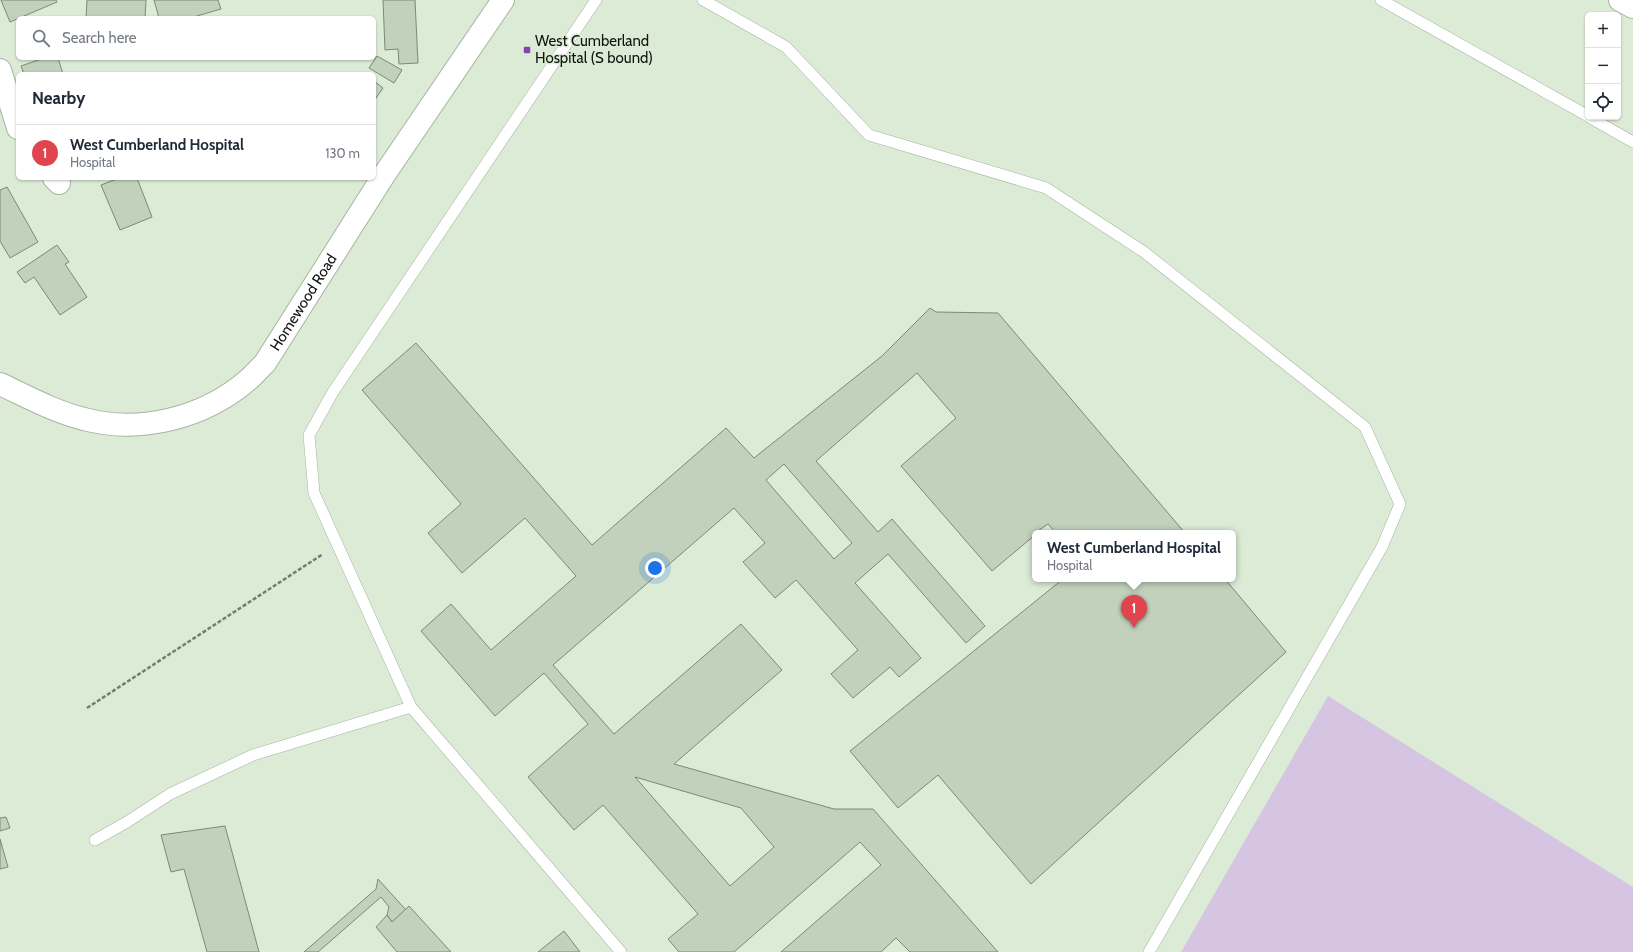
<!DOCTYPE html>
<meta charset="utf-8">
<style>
body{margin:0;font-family:Cabin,sans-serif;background:#f2f2f3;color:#1f2937}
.controls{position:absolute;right:12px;top:12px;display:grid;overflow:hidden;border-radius:6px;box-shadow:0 1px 3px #0004}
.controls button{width:36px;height:36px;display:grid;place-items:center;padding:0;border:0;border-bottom:1px solid #e0e1e3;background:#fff;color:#1f2937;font:20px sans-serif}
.you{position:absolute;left:655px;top:568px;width:14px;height:14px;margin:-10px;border:3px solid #fff;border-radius:50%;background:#1a73e8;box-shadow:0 0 0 6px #1a73e833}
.badge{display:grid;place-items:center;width:26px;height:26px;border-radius:50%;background:#1a73e8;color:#fff;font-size:13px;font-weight:700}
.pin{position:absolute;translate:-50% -33px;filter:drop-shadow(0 1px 2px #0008)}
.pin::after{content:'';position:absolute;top:21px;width:14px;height:12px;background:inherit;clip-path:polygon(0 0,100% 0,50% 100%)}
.popup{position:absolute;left:1032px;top:530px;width:204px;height:52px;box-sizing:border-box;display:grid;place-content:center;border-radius:6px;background:#fff;filter:drop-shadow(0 1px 3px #0005);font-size:13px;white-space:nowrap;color:#747a83}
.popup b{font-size:15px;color:#1f2937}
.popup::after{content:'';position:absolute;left:50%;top:100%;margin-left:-8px;border:8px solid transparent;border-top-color:#fff}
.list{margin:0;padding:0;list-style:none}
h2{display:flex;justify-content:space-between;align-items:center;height:52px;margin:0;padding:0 16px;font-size:17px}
h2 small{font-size:13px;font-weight:400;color:#747a83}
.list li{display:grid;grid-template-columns:26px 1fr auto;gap:12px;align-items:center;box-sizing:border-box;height:56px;padding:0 16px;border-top:1px solid #e0e1e3}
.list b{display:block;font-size:15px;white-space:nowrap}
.list p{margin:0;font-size:13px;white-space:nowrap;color:#747a83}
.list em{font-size:13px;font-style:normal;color:#747a83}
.icon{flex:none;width:22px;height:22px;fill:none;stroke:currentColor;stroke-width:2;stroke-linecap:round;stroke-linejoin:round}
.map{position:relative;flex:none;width:1633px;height:952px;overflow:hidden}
.search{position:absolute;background:#fff;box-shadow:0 1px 3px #0004;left:16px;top:16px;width:360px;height:44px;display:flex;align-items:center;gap:10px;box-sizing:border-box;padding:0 14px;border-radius:6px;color:#747a83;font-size:15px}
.panel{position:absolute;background:#fff;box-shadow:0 1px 3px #0004;left:16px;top:72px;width:360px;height:108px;border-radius:6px}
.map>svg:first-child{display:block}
.green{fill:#d6c4e3}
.building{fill:#c1d1bb;stroke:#7b8a75;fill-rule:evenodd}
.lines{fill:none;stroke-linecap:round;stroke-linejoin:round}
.lane-casing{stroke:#a6b5a0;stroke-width:12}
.street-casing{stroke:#a6b5a0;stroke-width:24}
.secondary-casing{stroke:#a6b5a0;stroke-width:24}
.path{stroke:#737d6f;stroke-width:2.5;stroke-dasharray:4 2;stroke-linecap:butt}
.lane{stroke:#fff;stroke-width:11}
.street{stroke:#fff;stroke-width:22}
.secondary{stroke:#fff;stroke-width:22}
.poi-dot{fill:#8b40b2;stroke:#dbebd5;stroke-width:1.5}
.labels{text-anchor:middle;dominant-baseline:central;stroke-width:3;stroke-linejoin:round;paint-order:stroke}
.poi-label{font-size:15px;fill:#0f140d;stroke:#dbebd5;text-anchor:start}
.street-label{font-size:15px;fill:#0f140d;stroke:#dbebd5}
</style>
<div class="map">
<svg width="1633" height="952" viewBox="0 0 1633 952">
<rect width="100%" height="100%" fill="#dbebd5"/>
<path class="green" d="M1328,696L1633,887V952H1181Z"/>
<g class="building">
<path d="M1,0H56L57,2L10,22Z"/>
<path d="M87,0H146L145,18H86Z"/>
<path d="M154,0H218L221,9L190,18H159Z"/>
<path d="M383,0H415L418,63L399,64L398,49L385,50Z"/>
<path d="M377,56L402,70L394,83L369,68Z"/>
<path d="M44,58H58L63,74H24L21,66Z"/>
<path d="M374,81L383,88L374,101Z"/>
<path d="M119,178H137L152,217L120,230L101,185Z"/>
<path d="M7,187L38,242L10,258L0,241V190Z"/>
<path d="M57,245L69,262L65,264L87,297L60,315L34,277L25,283L17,272Z"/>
<path d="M930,308L936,312L998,313L1185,533H1056L1048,524L1035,533V535L992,571L901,466L956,418L917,373L816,461L878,532L892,519L985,626L966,643L888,554L855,583L921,658L899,677L890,667L853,698L831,674L858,650L796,580L775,598L743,562L765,543L734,508L553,665L614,734L741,624L782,670L674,764L834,809H873L998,952H910L896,938L881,952H781L881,865L860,842L734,952H679L668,939L698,914L603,805L574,830L528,777L588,724L544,673L495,716L421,631L451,604L491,650L576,576L525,518L462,573L428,533L461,504L362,390L416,343L592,545L726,428L754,458L882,356ZM784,464L852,543L834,559L766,480ZM635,777L741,808L774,847L730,886Z"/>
<path d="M1063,579H1225L1286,652L1031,884L938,775L898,808L850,751Z"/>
<path d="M6,817L10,828L0,831V818Z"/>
<path d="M225,826L259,952H207L184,869L171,872L161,835Z"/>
<path d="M0,839L8,867L0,869Z"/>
<path d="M378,879L406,910L392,922L387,915L389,907L381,897L318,952H304L376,889Z"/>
<path d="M409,906L451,952H397L376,927L387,915L392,922Z"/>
<path d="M564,931L580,952H538Z"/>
</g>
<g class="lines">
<g class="lane-casing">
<g id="lane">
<path d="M596,0L333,392L309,435L314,493L411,707L621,952"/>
<path d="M703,0L786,47L869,135L1046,188L1144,252L1365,427L1400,504L1382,547L1149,952"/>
<path d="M1381,0L1588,116"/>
<path d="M1589,117L1633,142"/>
<path d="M95,840L127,822L170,794L253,755L411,707"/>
</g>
</g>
<g class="street-casing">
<g id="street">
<path d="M1620,0L1633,7"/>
<path d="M0,70L18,128"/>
<path d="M54,178L59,183"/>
</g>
</g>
<g class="secondary-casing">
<g id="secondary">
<path id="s1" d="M0,384C28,397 55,412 84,419C140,434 204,418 248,380C254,375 259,369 265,363L384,175L503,0"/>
</g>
</g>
<path class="path" d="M87,708L323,554"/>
<use href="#lane" class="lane"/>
<use href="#street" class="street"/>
<use href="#secondary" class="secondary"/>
</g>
<rect class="poi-dot" x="523" y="46" width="8" height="8" rx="2"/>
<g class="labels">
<g class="poi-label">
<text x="535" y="41">West Cumberland<tspan x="535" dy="17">Hospital (S bound)</tspan></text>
</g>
<g class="street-label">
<text stroke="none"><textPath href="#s1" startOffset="362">Homewood Road</textPath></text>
</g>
</g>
</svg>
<div class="controls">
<button>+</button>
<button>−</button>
<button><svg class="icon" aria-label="locate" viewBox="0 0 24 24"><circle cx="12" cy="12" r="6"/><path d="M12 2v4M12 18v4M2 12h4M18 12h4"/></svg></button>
</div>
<div class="you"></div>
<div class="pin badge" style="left:1134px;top:628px;background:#e0444e">1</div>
<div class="popup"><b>West Cumberland Hospital</b>Hospital</div>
<div class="search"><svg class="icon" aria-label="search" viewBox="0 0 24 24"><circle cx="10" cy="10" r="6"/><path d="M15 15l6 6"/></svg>Search here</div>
<section class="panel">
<h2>Nearby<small></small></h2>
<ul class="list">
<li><span class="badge" style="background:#e0444e">1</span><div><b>West Cumberland Hospital</b><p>Hospital</p></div><em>130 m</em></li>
</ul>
</section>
</div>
